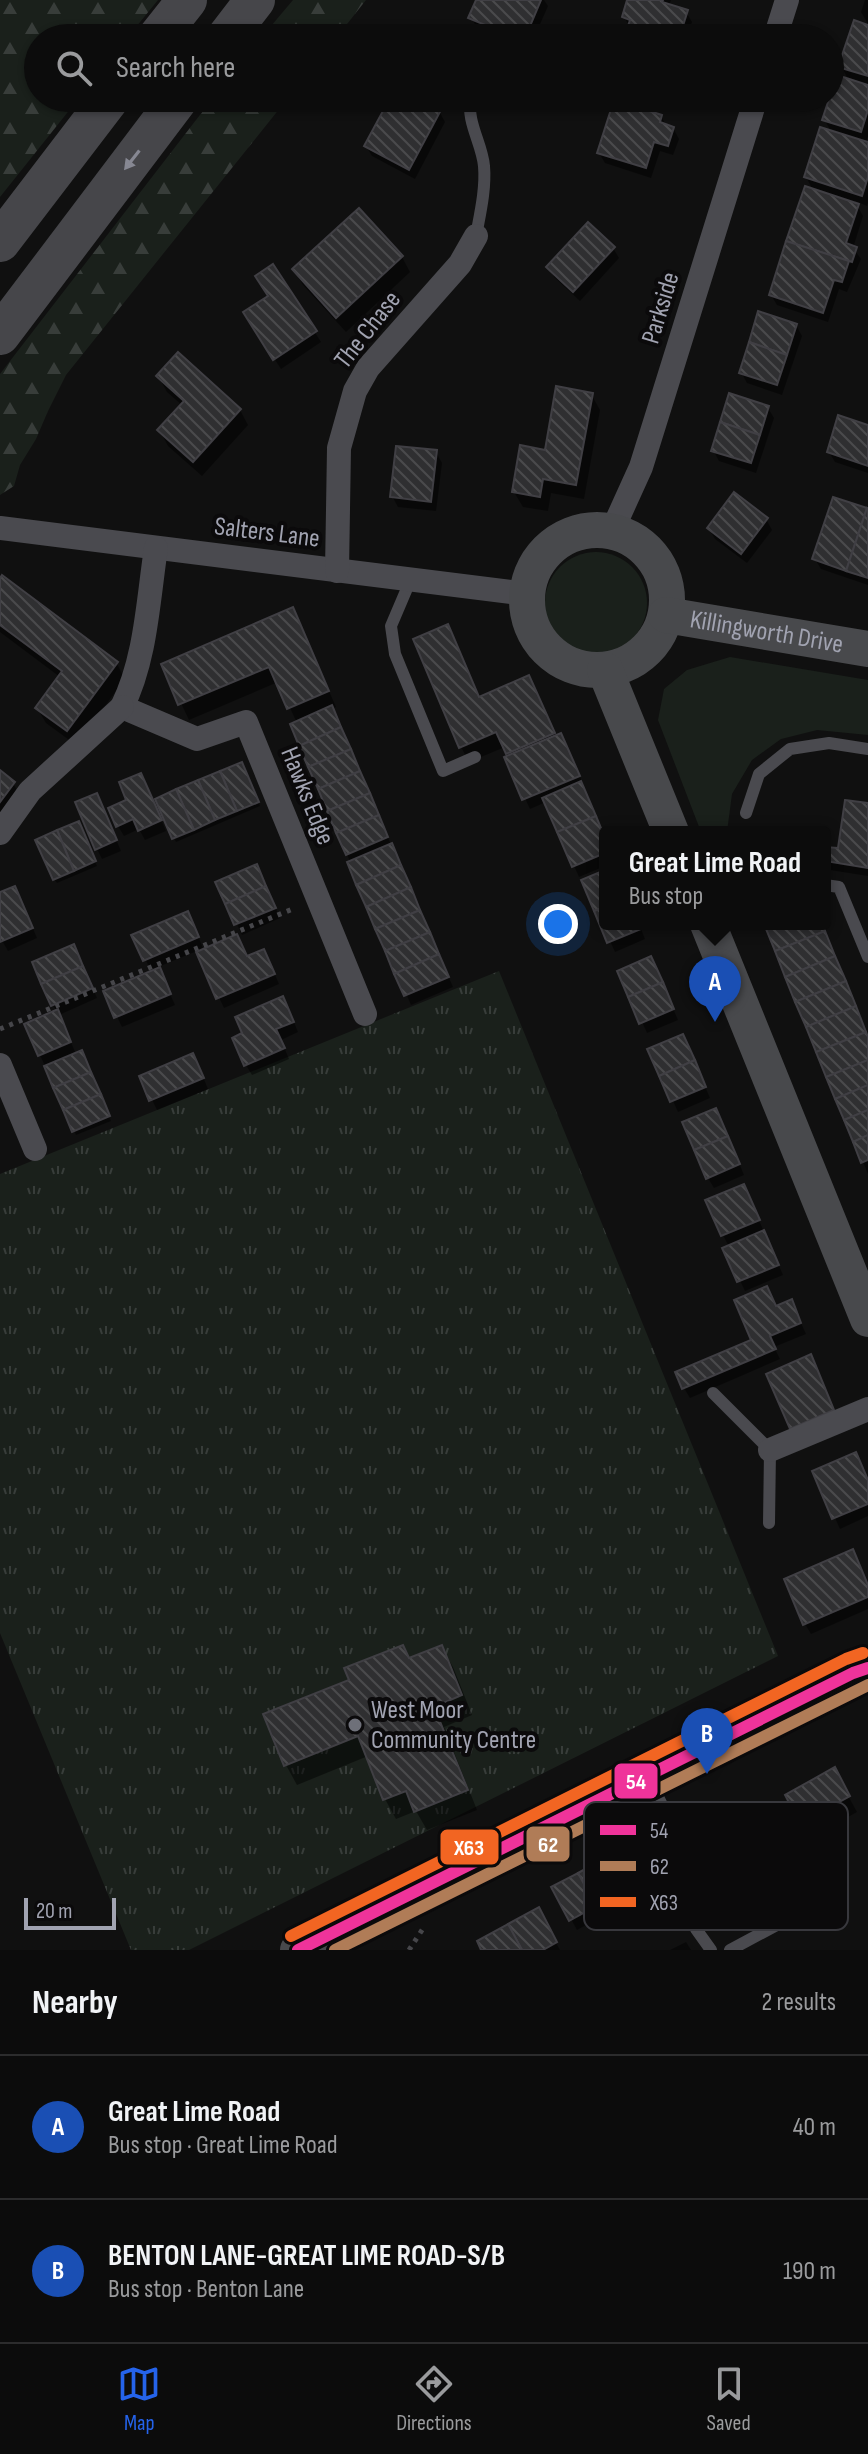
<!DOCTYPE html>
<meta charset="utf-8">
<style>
body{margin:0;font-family:"Sofia Sans Condensed",sans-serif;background:#151515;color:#f1f3f6}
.scale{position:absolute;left:24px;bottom:20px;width:92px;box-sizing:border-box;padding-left:8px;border:4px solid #a1a3b1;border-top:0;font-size:22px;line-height:28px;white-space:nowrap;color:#a1a3b1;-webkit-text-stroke:6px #0b0a0b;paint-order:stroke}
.you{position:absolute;left:558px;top:924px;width:28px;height:28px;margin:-20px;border:6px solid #fff;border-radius:50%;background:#1a73e8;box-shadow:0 0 0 12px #1a73e833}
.badge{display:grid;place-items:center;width:52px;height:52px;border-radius:50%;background:#2563eb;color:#fff;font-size:26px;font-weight:700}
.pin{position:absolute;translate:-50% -66px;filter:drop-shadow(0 2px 4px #0008)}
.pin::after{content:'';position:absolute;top:42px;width:28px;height:24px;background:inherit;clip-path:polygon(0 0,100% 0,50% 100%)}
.popup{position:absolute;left:599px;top:826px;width:232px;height:104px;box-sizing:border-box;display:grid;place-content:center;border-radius:8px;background:#0c0c0c;filter:drop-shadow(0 2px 6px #0005);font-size:26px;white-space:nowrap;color:#9a9b9d}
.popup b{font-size:30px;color:#f1f3f6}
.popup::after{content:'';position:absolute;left:50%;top:100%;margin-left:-16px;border:16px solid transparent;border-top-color:#0c0c0c}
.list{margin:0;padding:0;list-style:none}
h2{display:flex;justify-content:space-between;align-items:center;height:104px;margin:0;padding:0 32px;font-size:34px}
h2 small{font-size:26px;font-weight:400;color:#9a9b9d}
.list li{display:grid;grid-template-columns:52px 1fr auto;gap:24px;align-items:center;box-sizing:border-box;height:144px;padding:0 32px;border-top:2px solid #2c2c2d}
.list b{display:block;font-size:30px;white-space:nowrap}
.list p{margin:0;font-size:26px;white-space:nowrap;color:#9a9b9d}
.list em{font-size:26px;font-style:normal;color:#9a9b9d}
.icon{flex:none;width:44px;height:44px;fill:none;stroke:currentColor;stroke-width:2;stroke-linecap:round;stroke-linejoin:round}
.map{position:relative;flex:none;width:868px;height:1950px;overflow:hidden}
.search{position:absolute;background:#0c0c0c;box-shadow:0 2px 6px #0004;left:24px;right:24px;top:24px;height:88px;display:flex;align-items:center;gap:20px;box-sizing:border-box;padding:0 28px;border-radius:44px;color:#9a9b9d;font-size:30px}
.sheet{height:392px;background:#0c0c0c}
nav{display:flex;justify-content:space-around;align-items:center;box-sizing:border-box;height:112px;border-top:2px solid #2c2c2d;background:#0c0c0c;font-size:22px;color:#9a9b9d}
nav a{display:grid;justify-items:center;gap:4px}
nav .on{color:#2563eb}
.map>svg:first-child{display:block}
.grass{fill:#1a201b}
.forest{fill:url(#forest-firs)}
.park{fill:url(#park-tufts)}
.shadow{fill:#0007}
.building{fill:url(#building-back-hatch);stroke:#403f44;stroke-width:2}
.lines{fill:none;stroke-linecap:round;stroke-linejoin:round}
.path{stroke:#46464a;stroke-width:5;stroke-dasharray:4 6;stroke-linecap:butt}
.service{stroke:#4a4a4f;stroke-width:12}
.minor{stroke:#4a4a4f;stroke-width:24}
.secondary{stroke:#48494c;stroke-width:36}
.primary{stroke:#46464a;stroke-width:40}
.bus-1-casing{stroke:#0b0a0b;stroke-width:18}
.bus-2-casing{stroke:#0b0a0b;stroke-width:18}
.bus-3-casing{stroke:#0b0a0b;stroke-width:18}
.bus-1{stroke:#ef339a;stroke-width:12}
.bus-2{stroke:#b07c57;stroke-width:12}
.bus-3{stroke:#f26522;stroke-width:12}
.oneway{fill:#868792}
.poi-dot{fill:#6e7079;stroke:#0b0a0b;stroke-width:3}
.labels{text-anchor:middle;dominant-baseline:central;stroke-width:8;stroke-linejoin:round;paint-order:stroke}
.street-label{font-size:26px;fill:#a1a3b1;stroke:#0b0a0b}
.poi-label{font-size:26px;fill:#a1a3b1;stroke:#0b0a0b;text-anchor:start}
.key{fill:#0b0a0b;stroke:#38383d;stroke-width:2}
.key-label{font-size:22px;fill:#a1a3b1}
.line-badge{stroke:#0b0a0b;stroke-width:3}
.badge-label{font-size:22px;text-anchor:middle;font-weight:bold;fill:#fff}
</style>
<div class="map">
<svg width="868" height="1950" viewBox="0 0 868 1950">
<defs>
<pattern id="forest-firs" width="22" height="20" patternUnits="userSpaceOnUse" patternTransform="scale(2)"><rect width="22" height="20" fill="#1a201b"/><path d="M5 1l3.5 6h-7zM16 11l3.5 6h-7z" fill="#383d3a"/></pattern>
<pattern id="park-tufts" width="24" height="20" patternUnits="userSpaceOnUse" patternTransform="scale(2)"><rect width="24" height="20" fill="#1a201b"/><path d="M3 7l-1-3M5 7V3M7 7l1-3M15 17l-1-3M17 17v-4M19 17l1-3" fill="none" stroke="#383d3a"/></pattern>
<pattern id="building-back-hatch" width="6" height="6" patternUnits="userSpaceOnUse" patternTransform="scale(2)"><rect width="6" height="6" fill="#2f2f31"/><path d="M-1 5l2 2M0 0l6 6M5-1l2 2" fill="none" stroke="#4a4a4c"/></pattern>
</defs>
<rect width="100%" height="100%" fill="#101010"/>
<g class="grass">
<circle cx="596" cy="603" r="51"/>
<path d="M730,657L868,680V735L817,730L781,739L752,760L732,794L727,832H701L658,720L664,689L687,670Z"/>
</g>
<g class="forest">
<path d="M0,0H158L127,38H38V98H79L0,197Z"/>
<path d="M293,0H366L336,38H261Z"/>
<path d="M213,98H288L66,375L48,411L36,439L20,465L14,486L0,495V374Z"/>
</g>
<path class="park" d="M499,971L778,1656L189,1950H131L0,1633V1174Z"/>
<g class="shadow">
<path d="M478,0H544L548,6L534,38H501L477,28L471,17Z"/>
<path d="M630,0H671L669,6L686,12L692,22L687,38H626L630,27L624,17Z"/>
<path d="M865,0H868V24L861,12Z"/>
<path d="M868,27V136L865,144L868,145V203L867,206L855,201L863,216L853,248L861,259L847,292L839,289L828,322L777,305L771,295L814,192L806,177L832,133L824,119L849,81L841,66Z"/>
<path d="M392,98H414L439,111L445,122L415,179L372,156L366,146Z"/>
<path d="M661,117L667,126L673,128L679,139L673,155L660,151L651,178L605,163L599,153Z"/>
<path d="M613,248L619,258L580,301L554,277L549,267Z"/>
<path d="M402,257L410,272L346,332L303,285L294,270Z"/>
<path d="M273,266L321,342L281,369L251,323L270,297Z"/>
<path d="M796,325L802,336L782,395L747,383L741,372Z"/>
<path d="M158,376L240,410L248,425L202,476L168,446L160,431L183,406L167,392Z"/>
<path d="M591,394L600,410L584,499L551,493L548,511L523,507L514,492Z"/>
<path d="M768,408L774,418L756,473L719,461L713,450Z"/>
<path d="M868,427V473L835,462L829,452Z"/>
<path d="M436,452L442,463L436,511L398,507L392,496Z"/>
<path d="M868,511V585L821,569L815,559Z"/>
<path d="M766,519L772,530L747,563L715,539L709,529Z"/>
<path d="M0,582L117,664L125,679L76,745L46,723L37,708L60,677L0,632Z"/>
<path d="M300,625L336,707L332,709L453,987L411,1005L292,725L297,723L278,682L189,720L163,665Z"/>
<path d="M447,626L480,698L528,678L556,737L566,745L584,786L582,787L605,839V866L579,877L546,802L530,809L506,758L510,757L505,747L469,762L461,747Z"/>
<path d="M244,768L260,806L176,842L174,838Z"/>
<path d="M0,773L13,783L19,794L0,819Z"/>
<path d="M146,785L166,831L145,840L139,829L124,836L118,826L128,801Z"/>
<path d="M868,805V876L830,870L825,862V849L839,851Z"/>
<path d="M102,806L121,851L102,859L97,849Z"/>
<path d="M80,828L97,866L57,883L54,879Z"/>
<path d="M605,872V924H639L645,939L615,952L583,881Z"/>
<path d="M262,877L280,918L242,935L218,883Z"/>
<path d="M0,894L20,898L37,938L8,951L0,937Z"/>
<path d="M193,923L204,951L269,961L279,984L224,1008L197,951L158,967L175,1005L122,1027L105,992L152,973L134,936Z"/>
<path d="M766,924H821L868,1038V1174Z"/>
<path d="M79,957L97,998L59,1015L76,1054L84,1057L111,1121L76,1135L40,1055L57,1012L53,1005Z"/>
<path d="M656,969L678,1020L647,1033L620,972Z"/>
<path d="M288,1008L298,1032L281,1040L289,1059L252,1075L246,1065Z"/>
<path d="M688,1047L710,1098L678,1112L650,1050Z"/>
<path d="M198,1065L208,1089L157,1110L141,1077Z"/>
<path d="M721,1120L744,1175L714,1188L708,1178Z"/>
<path d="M744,1186L783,1275L745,1291L725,1249L729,1247L723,1235Z"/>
<path d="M776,1308L796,1312L806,1334L774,1347L780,1359L690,1398L684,1388L754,1341Z"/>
<path d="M814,1472L868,1481V1516L840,1529Z"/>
<path d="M868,1586V1609L811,1634L805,1624Z"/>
<path d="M441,1647L453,1667L472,1715L444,1727L477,1810L427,1830L416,1811L396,1819L385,1799L368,1756L297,1785L286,1765L410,1660Z"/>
<path d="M834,1770L857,1812L839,1822L844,1831L803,1854L812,1871L766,1896L756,1880L742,1888L755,1911L733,1923L695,1854L723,1850L789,1830L802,1822Z"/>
<path d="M607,1860L630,1901L577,1930L554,1888Z"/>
<path d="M538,1910L560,1950H484Z"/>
<path d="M686,1942L691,1950H670Z"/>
</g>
<g class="building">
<path d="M476,0H541L525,38H517L468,18Z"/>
<path d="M627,0H663L662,2L688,10L680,35L658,29L655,38H624L630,20L622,17Z"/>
<path d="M854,20L868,25V76L838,67Z"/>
<path d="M837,75L868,85V110L861,132L822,120Z"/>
<path d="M390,98H418L441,110L409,170L364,146Z"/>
<path d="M614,100L662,115L660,122L674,127L668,146L654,142L646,168L597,153Z"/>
<path d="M820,127L868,142V177L862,196L804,177Z"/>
<path d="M805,186L859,204L846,243L857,247L852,262L786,241Z"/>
<path d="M359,208L403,256L336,318L292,269Z"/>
<path d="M588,222L615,247L573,292L546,267Z"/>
<path d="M786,241L849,261L842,282L834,280L823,313L769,295Z"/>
<path d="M273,264L317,331L273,360L243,312L268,296L255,276Z"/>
<path d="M758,311L797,324L787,355L749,342Z"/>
<path d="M749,342L787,355L777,385L739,373Z"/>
<path d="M178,352L241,409L193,462L157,430L184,401L156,376Z"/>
<path d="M556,386L593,393L576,485L543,479L540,497L512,492L520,445L545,450Z"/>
<path d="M729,393L769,406L760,435L720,422Z"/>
<path d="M838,415L868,425V466L827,452Z"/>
<path d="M720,422L760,435L751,463L711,451Z"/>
<path d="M396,446L437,450L431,502L390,497Z"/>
<path d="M734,492L768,518L741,554L707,528Z"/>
<path d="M833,497L867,508L846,571L812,559Z"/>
<path d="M867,508L868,509V578L846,571Z"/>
<path d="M2,575L118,662L67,731L35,708L62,671L0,625V578Z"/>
<path d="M293,607L329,691L287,709L269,667L178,705L161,664Z"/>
<path d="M448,624L479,697L529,675L555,733L506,754L496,732L459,748L413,639Z"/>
<path d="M332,705L341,727L299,746L290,724Z"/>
<path d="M341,727L351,749L308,767L299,746Z"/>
<path d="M561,733L580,776L522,800L504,757Z"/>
<path d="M351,749L360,771L318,789L308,767Z"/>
<path d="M242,762L259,802L237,811L220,771Z"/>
<path d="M0,770L15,782L0,802Z"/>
<path d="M220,771L237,811L215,820L198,780Z"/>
<path d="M360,771L370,793L327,811L318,789Z"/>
<path d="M141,773L162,820L138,831L133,819L116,827L108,808L126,800L119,782Z"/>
<path d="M198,780L215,820L194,830L176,789Z"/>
<path d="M581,781L596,816L557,832L542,798Z"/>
<path d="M176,789L194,830L172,839L155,799Z"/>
<path d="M97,793L117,840L95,850L75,802Z"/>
<path d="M370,793L379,815L336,833L327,811Z"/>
<path d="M845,800L868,803V868L825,861V847L838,848Z"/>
<path d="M379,815L388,837L346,855L336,833Z"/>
<path d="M596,816L605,838V853L572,867L557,832Z"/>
<path d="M79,821L96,861L74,871L57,830Z"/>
<path d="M57,830L74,871L53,880L35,840Z"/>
<path d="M392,843L401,865L356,885L347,862Z"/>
<path d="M257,864L266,886L225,904L215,882Z"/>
<path d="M401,865L411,887L366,907L356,885Z"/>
<path d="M605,870V907L594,911L581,880Z"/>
<path d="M15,886L33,928L0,942V892Z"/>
<path d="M266,886L276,908L234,925L225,904Z"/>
<path d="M411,887L420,910L375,929L366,907Z"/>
<path d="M605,907V924H639L641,929L607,943L594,911Z"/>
<path d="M420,910L430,932L385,951L375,929Z"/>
<path d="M188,911L199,937L143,961L131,935Z"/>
<path d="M764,924H822L825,931L775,951Z"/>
<path d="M825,931L835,956L785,977L775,951Z"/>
<path d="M430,932L439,954L394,974L385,951Z"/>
<path d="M237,934L247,956L264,949L275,974L216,999L196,952Z"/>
<path d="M74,944L83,966L41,984L32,962Z"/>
<path d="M439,954L449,977L404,996L394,974Z"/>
<path d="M651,956L663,982L628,997L617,971Z"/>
<path d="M835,956L846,981L795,1002L785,977Z"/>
<path d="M83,966L93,988L51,1006L41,984Z"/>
<path d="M160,967L171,994L114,1018L103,991Z"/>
<path d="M846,981L856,1006L806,1027L795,1002Z"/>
<path d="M663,982L674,1009L639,1024L628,997Z"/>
<path d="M283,996L294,1022L276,1029L285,1048L244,1066L232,1038L242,1033L235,1017Z"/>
<path d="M856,1006L866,1032L816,1052L806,1027Z"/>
<path d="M58,1009L71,1042L38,1056L24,1024Z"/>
<path d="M866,1032L868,1037V1060L826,1077L816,1052Z"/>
<path d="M683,1034L695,1060L659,1076L647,1049Z"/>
<path d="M82,1050L91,1072L53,1088L44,1066Z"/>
<path d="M193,1053L204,1078L149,1101L139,1076Z"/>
<path d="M695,1060L706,1087L670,1102L659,1076Z"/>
<path d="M868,1060V1085L835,1099L826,1077Z"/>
<path d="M91,1072L101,1094L63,1110L53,1088Z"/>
<path d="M868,1085V1110L844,1120L835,1099Z"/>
<path d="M101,1094L110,1116L72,1132L63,1110Z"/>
<path d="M716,1108L728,1136L694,1150L682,1122Z"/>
<path d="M868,1110V1135L853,1142L844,1120Z"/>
<path d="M868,1135V1160L861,1163L853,1142Z"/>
<path d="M728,1136L740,1164L706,1179L694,1150Z"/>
<path d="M744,1184L760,1220L721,1236L705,1200Z"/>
<path d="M764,1230L779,1265L737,1282L722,1248Z"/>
<path d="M767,1286L776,1306L792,1299L801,1323L770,1336L776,1349L682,1389L675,1372L751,1340L734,1300Z"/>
<path d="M811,1354L834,1410L790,1429L766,1374Z"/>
<path d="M856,1452L868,1480V1504L832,1519L812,1471Z"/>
<path d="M853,1549L868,1585V1597L803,1625L784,1579Z"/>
<path d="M403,1645L409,1658L442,1645L462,1695L434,1707L468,1790L414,1812L406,1791L383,1800L358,1736L284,1766L263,1714L349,1680L344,1668Z"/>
<path d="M835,1767L850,1796L832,1806L837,1815L796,1838L805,1855L755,1882L746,1866L735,1872L748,1895L723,1909L692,1853L719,1838L724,1848L783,1815L789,1827L799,1822L785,1795Z"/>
<path d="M607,1857L626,1890L596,1906L578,1873Z"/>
<path d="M578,1873L596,1906L569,1921L551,1887Z"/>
<path d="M539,1907L557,1942L543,1950H522L508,1924Z"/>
<path d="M508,1924L522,1950H481L477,1941Z"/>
</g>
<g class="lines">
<g class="path">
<path d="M0,1029L295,908"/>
<path d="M409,1950L424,1927"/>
</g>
<g class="service">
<path d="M471,98C466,122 482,143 484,166C486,189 480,214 476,236"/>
<path d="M411,579L391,626L395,654L443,771L475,757"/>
<path d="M746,813L759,774L790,749L829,743L868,749"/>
<path d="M825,885L839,887L868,957"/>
<path d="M713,1393L770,1450L769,1523"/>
<path d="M649,1779L668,1817L675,1885L696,1929L711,1950"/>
<path d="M730,1950L814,1905"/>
</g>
<g class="minor">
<path d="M775,38L787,0"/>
<path d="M0,528L527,594"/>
<path d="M612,531L641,467L756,98"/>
<path d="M156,548C148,601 146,659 122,707L197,739L246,722L365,1014"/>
<path d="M337,571L339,448L355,391L368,368L460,264L476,236"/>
<path d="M0,833L30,791L122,707"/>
<path d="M0,1065L35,1149"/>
<path d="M770,1450L868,1409"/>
</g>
<g class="secondary">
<circle cx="597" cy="600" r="70"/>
<path id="s1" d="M666,615L868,649"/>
<path d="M605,670L671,832"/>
<path d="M708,924L868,1319"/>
<path d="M298,1950L394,1904L853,1673L868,1668"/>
</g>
<g class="primary">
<path d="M157,38L187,0"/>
<path d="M226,38L255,0"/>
<path d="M0,242L110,98"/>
<path d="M0,335L179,98"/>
</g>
<g class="bus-1-casing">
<path id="bus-1" d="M298,1950L853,1673L868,1668"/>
</g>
<g class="bus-2-casing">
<path id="bus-2" d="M335,1950L868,1685"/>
</g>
<g class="bus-3-casing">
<path id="bus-3" d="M291,1936L846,1659L863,1653"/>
</g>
<use href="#bus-1" class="bus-1"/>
<use href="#bus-2" class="bus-2"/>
<use href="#bus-3" class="bus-3"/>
</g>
<defs><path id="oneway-solid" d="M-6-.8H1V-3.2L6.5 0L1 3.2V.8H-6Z" transform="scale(2)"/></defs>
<use class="oneway" href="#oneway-solid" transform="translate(132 160) rotate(128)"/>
<circle class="poi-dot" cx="355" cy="1725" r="8"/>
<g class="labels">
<g class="street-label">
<text transform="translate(661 308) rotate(-73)">Parkside</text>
<text transform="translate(368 330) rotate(-52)">The Chase</text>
<text transform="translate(267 533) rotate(7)">Salters Lane</text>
<text stroke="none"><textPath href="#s1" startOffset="102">Killingworth Drive</textPath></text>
<text transform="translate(307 796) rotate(68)">Hawks Edge</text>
</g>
<g class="poi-label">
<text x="371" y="1710">West Moor<tspan x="371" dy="30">Community Centre</tspan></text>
</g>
</g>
<rect x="584" y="1802" width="264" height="128" rx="12" class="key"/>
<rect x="600" y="1825" width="36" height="10" fill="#ef339a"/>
<rect x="600" y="1861" width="36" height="10" fill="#b07c57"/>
<rect x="600" y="1897" width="36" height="10" fill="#f26522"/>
<g class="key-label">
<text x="650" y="1838">54</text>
<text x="650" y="1874">62</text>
<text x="650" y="1910">X63</text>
</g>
<g class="line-badge">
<rect x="613" y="1762" width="46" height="38" rx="8" fill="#ef339a"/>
<rect x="525" y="1825" width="46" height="38" rx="8" fill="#b07c57"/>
<rect x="439" y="1828" width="61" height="38" rx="8" fill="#f26522"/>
</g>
<g class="badge-label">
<text x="636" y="1789">54</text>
<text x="548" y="1852">62</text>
<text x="469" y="1855">X63</text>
</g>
</svg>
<div class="scale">20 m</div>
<div class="you"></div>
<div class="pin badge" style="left:715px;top:1022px;background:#1a4fb4">A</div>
<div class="popup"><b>Great Lime Road</b>Bus stop</div>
<div class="pin badge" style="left:707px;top:1774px;background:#1a4fb4">B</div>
<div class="search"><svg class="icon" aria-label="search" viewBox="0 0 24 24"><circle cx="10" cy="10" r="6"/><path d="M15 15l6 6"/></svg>Search here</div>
</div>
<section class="sheet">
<h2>Nearby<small>2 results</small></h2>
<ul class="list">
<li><span class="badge" style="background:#1a4fb4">A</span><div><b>Great Lime Road</b><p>Bus stop · Great Lime Road</p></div><em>40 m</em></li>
<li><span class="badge" style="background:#1a4fb4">B</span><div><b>BENTON LANE-GREAT LIME ROAD-S/B</b><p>Bus stop · Benton Lane</p></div><em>190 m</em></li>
</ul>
</section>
<nav>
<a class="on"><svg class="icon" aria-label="map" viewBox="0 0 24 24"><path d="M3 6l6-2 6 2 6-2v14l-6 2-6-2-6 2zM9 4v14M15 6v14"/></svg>Map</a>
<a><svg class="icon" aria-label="directions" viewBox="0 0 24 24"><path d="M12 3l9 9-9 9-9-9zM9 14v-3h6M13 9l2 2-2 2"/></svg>Directions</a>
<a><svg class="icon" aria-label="saved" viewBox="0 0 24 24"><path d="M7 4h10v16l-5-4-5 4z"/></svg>Saved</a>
</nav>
